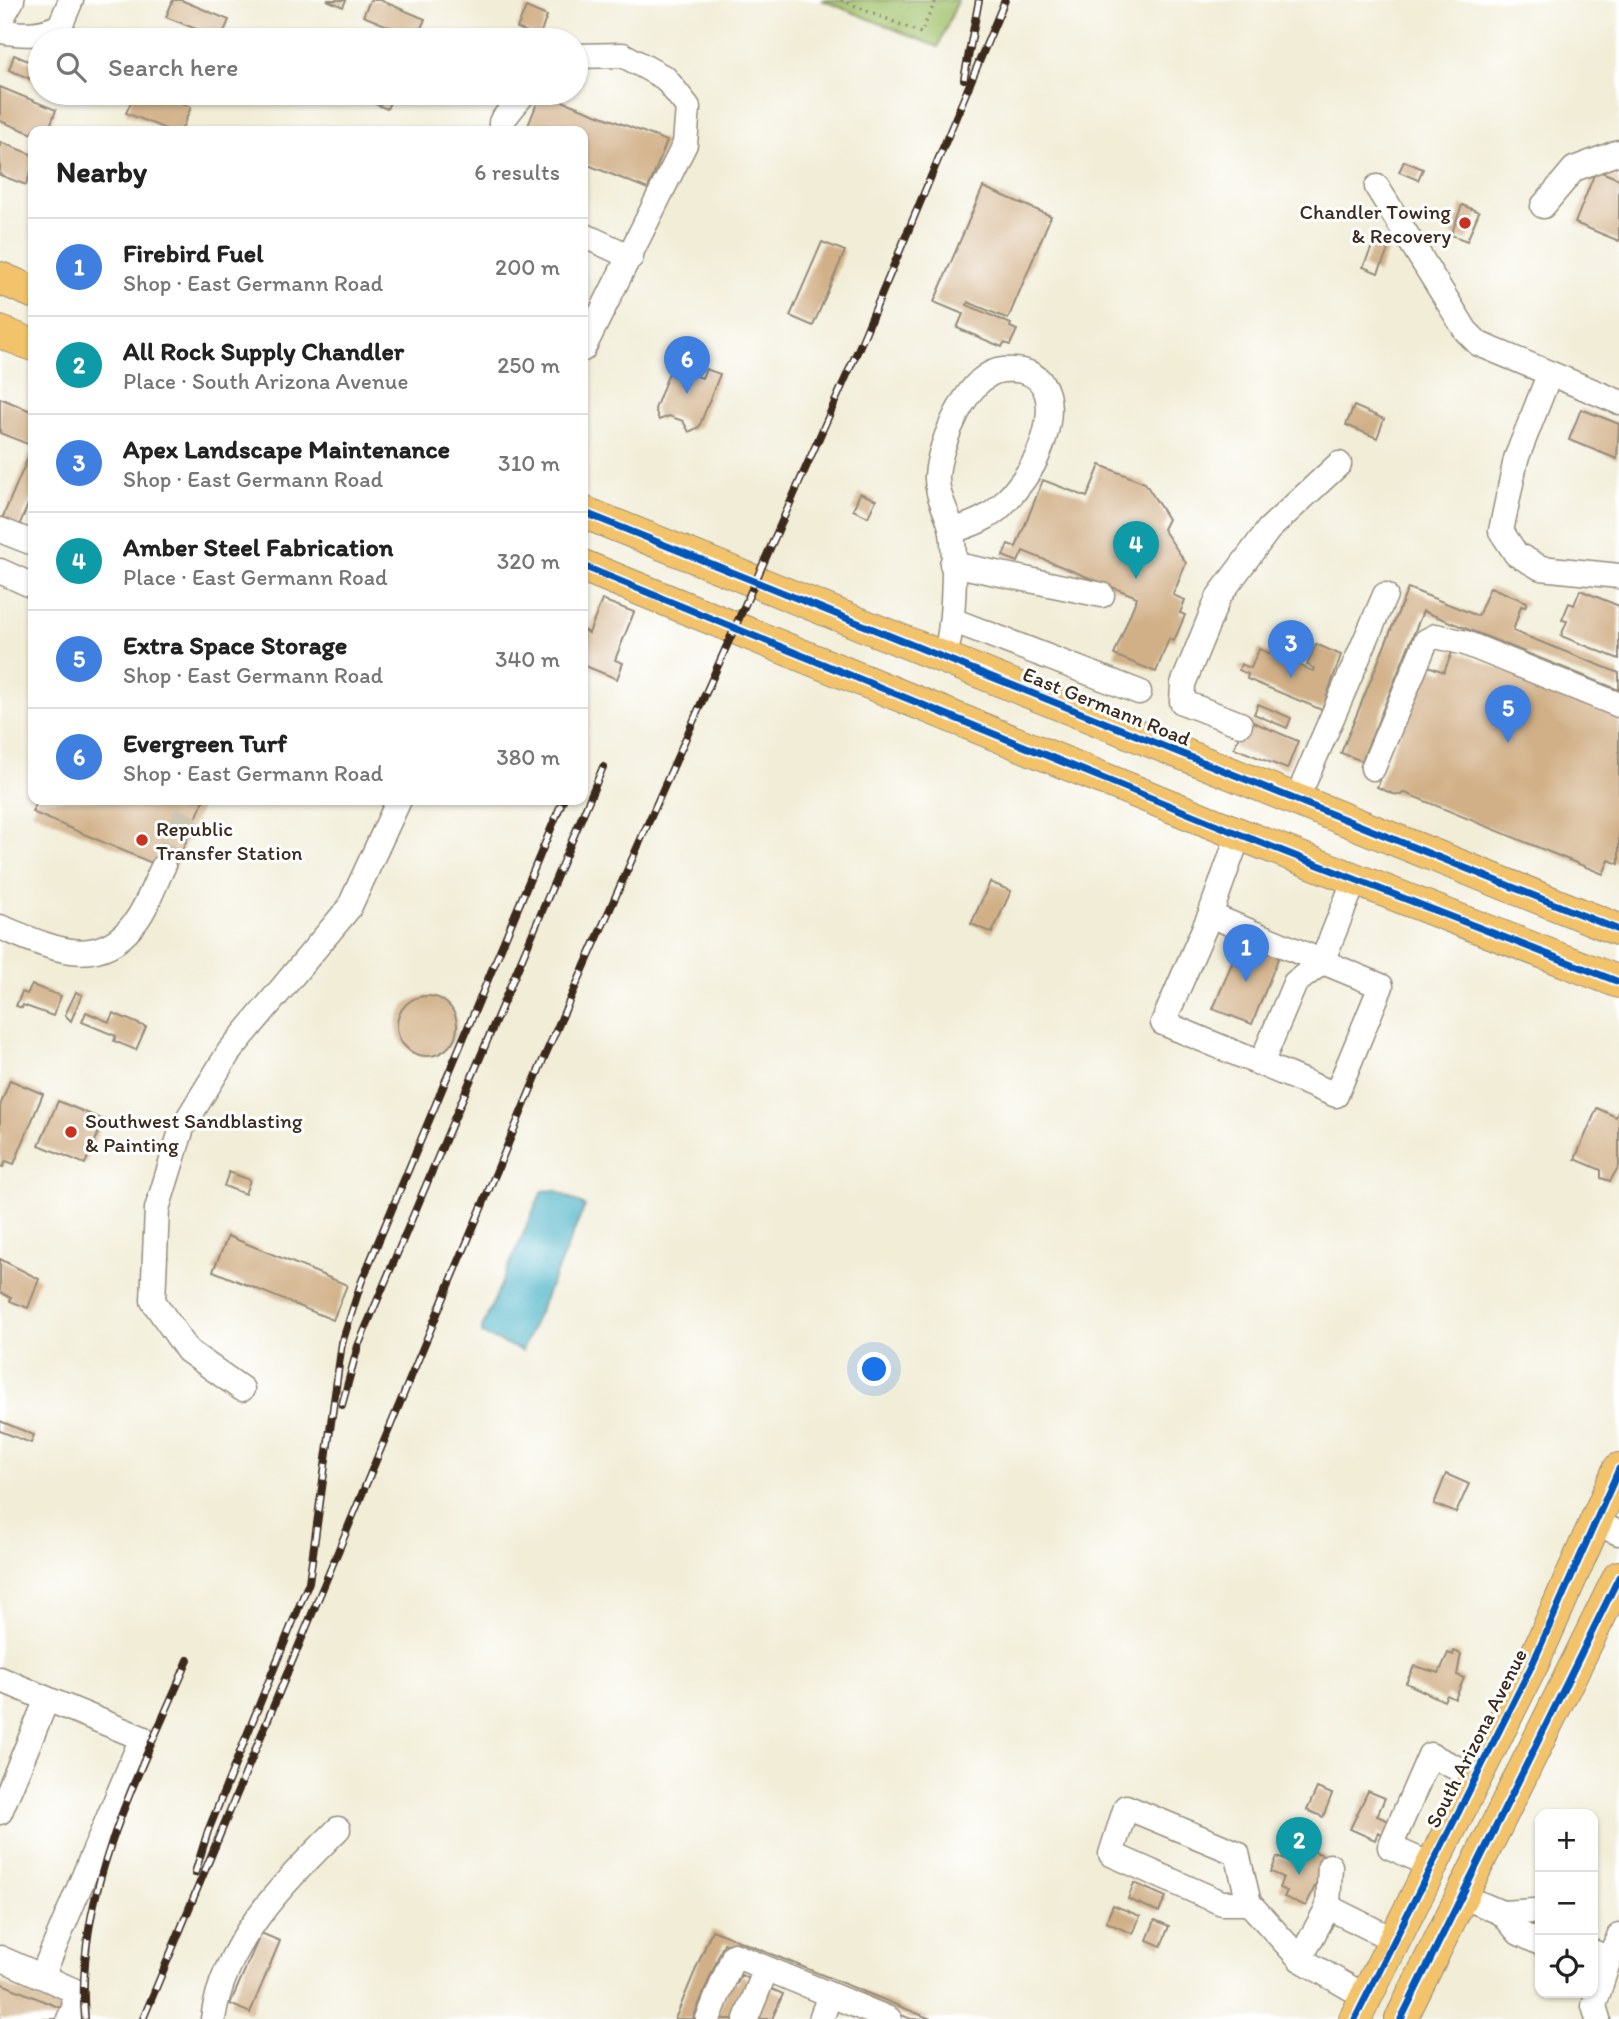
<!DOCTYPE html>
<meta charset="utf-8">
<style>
body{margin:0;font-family:Itim,sans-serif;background:#f2f2f2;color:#222}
.controls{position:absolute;right:21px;bottom:21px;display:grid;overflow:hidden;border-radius:14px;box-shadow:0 2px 5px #0004}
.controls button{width:63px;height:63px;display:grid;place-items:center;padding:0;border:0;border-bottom:2px solid #e0e0e0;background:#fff;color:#222;font:35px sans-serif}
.you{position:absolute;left:875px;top:1370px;width:24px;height:24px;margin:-18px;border:5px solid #fff;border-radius:50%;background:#1a73e8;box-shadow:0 0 0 10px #1a73e833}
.badge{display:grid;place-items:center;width:46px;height:46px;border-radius:50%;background:#2563eb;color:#fff;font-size:23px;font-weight:700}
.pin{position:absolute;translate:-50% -58px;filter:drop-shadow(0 2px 4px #0008)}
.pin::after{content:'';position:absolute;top:37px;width:24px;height:21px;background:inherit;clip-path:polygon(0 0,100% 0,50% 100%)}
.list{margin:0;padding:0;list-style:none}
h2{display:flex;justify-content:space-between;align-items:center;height:91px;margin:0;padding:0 28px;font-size:30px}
h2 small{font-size:23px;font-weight:400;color:#767676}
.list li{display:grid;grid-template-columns:46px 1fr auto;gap:21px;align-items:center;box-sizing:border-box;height:98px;padding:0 28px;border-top:2px solid #e0e0e0}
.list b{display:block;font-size:26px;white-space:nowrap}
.list p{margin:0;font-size:23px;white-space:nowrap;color:#767676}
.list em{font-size:23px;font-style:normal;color:#767676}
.icon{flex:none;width:38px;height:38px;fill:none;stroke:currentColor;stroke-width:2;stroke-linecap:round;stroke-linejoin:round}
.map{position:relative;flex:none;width:1619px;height:2019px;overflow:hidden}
.search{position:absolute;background:#fff;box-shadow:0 2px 5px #0004;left:28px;top:28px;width:560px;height:77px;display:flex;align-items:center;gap:18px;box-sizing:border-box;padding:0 24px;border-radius:38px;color:#767676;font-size:26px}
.panel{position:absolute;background:#fff;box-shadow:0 2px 5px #0004;left:28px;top:126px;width:560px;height:679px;border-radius:14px}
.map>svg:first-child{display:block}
.green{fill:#a0c16b;stroke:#6e7644;stroke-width:2}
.water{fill:#48b2c6;stroke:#426e72;stroke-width:2}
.building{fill:#d1b087}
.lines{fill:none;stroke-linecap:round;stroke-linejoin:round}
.minor-tunnel{stroke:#cdc6b2;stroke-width:24;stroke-dasharray:24 12;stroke-linecap:butt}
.minor-casing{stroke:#968c7a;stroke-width:27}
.major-casing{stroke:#968c7a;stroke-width:34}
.path{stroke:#968c7a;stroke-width:3.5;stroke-dasharray:2 5;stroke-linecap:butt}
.minor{stroke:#fff;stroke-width:24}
.major{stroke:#f2c36a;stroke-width:32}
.rail-casing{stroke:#3b2a1e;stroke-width:8}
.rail{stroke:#fff;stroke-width:5;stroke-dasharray:16;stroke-linecap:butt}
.cycleway-casing{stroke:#fff;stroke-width:11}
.cycleway{stroke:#0057b8;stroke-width:7}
.poi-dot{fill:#c8321e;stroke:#fff;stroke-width:2.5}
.labels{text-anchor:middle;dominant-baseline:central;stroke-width:6;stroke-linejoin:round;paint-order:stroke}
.poi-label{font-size:21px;fill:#3b2a1e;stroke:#fff;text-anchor:start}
.street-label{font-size:21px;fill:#3b2a1e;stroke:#fff}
</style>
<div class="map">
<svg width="1619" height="2019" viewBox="0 0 1619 2019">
<rect width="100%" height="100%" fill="#fff"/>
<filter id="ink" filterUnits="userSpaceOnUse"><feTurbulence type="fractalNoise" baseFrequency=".0143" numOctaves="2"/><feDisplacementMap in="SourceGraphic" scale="14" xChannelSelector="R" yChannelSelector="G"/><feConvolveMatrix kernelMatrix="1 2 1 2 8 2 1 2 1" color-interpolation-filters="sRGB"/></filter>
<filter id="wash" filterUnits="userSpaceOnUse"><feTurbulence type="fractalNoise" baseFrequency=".00686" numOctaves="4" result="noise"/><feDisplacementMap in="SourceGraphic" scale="28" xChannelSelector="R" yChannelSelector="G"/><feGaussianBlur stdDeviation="1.57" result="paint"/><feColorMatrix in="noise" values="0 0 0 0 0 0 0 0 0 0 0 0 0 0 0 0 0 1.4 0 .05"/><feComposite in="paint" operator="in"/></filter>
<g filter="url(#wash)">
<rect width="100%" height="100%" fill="#f1edd7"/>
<path class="green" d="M822,0H958L938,47Z"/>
<path class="water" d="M554,1190L585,1206L522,1351L482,1334V1328L542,1191Z"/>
<g id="blocks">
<g class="building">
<path d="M173,0H181L229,20L221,39L166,17Z"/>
<path d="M327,0H346L343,7Z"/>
<path d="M370,0H380L425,19L417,38L363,16Z"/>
<path d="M526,7L547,16L539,37L517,28Z"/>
<path d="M14,55L40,66V83L9,70Z"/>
<path d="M0,87L56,110L48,131H33V134L0,121Z"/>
<path d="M135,93H157L191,107L181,131H171L126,113Z"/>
<path d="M349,93H394L387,109Z"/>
<path d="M541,93L667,141L648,189L583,163V131H526Z"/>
<path d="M0,142L33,155V166L26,185L0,175Z"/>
<path d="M1404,161L1423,169L1418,180L1399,172Z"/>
<path d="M1596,170L1619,179V241L1575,223Z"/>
<path d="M983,187L1051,216L1008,319L968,302L967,305L1011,324L1010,327L1017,330L1010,345L1004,343L1002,347L957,328L963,314L934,302Z"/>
<path d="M1462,205L1479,212L1467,241L1451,235Z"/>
<path d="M1375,240L1390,246L1378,273L1363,267Z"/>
<path d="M822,242L845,251L813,326L790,316Z"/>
<path d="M675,357L690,362L686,372L702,378L706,369L720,374L699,427L689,432L683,421L669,416L659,420L655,409Z"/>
<path d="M0,398L33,412V499L31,498L18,528L1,521L33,446L0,433Z"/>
<path d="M1354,406L1384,419L1377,438L1346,425Z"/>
<path d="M1581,409L1619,424L1617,459L1569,440Z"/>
<path d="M1100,465L1145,483L1168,519L1163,529L1186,563L1173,595L1185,600L1180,613L1185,615L1174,641L1169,639L1156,672L1114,655L1137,597L1023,551L1018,562L1003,556L1008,544L1016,547L1043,480L1087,497Z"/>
<path d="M860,493L876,500L868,517L853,510Z"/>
<path d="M1490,587L1527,602L1525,607L1521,606L1513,631L1619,673V690L1423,611L1362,761L1341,753L1408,588L1478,616Z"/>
<path d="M1580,590L1619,606V659L1561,636L1567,621L1562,620L1569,603L1574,605Z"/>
<path d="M602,600L634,612L615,660L623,663L617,679L583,665V630L589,633Z"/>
<path d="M1316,644L1341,655L1322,710L1247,679L1248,674L1239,670L1241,664L1251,668L1259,649L1313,671L1314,668L1307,665Z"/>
<path d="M1453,650L1619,717V864L1609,860L1603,874L1403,792L1402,795L1393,794L1377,787L1428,666L1444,672Z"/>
<path d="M1258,704L1291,718L1287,728L1254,714Z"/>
<path d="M1246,719L1298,741L1287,769L1234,748Z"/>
<path d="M37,800H204L173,872L32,812Z"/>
<path d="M990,882L1011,891L992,933L971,924Z"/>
<path d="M1241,941L1279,956L1252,1024L1213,1009Z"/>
<path d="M32,985L61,996L53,1016L23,1005L22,1008L16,1006L22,992L27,994Z"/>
<path d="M76,992L82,995L71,1021L65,1015Z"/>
<circle cx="427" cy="1026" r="30"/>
<path d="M86,1012L109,1022L113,1013L146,1027L136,1050L114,1041L116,1036L82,1022Z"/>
<path d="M10,1080L43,1094L14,1164L6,1161L3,1167L0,1166V1106Z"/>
<path d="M58,1101L104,1120L85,1164L39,1145Z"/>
<path d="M1597,1108L1616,1117L1619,1109V1166L1610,1181L1601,1178V1170L1575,1159Z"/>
<path d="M229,1172L250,1180L245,1194L224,1186Z"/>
<path d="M228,1236L347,1285L333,1320L213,1271Z"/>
<path d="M0,1259L39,1279L28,1308L10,1301L11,1298L0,1292Z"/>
<path d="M0,1421L34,1435L31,1443L0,1431Z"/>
<path d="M1446,1474L1469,1484L1456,1513L1434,1504Z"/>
<path d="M1454,1651L1461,1654L1457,1675L1464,1678L1455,1699L1447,1695L1444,1701L1406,1683L1414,1666L1439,1673L1448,1653L1453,1655Z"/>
<path d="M1317,1788L1332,1794L1323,1817L1307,1810Z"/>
<path d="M1368,1791L1385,1798L1377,1816L1391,1822L1386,1836L1378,1832L1375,1840L1350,1829Z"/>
<path d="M1296,1844L1328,1857L1306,1906L1284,1897L1287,1891L1279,1888L1283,1877L1271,1872L1277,1857L1289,1861Z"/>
<path d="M1134,1883L1166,1897L1159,1912L1128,1899Z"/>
<path d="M1113,1905L1140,1916L1133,1934L1106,1922Z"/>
<path d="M1155,1920L1169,1926L1161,1946L1147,1940Z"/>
<path d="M712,1930L931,2019H911L724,1943L693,2019H675Z"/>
<path d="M261,1933L280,1941L250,2013L230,2004Z"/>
<path d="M741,1975L754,1981L738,2019H715L731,1981L737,1984Z"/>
<path d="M0,1983L68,2011L65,2019H0Z"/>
<path d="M767,1987L783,1994L772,2019H754Z"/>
</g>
</g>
</g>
<g filter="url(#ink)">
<use href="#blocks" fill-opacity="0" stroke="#968c7a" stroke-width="2"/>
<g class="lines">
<path class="minor-tunnel" d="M163,867L192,800"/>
<g class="minor-casing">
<g id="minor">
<path d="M0,21L12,0"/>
<path d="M0,31C23,35 39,36 60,26L71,0"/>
<path d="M576,56L623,55L665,78L688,107L685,144L583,349"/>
<path d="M501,131V122L524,93"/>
<path d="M1377,187L1466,331L1479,344L1619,402"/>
<path d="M1543,206L1574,169L1619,152"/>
<path d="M583,235L631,257"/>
<path d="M1549,375L1516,459L1501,531L1516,554L1541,568L1619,576"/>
<path d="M0,530L33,543"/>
<path d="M952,564L1102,595"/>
<path d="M0,571L33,586"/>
<path d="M952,620L1139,692"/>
<path d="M944,658C954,631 956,563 952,532C949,513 936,497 937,476C939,445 967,373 1003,370C1057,365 1055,415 1039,452C1032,470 1016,491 1003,504C989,519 970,525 952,531"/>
<path d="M1240,724L1182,702L1183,684L1219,596L1269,529L1339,464"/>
<path d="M1373,768L1426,641L1436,636L1465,643L1619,705"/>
<path d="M1296,801L1385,595"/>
<path d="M1210,915L1381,986L1336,1095L1163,1023L1210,915L1239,834"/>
<path d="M0,927C46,945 95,973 133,925C146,910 154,885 163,867"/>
<path d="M1261,1064L1295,983L1322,962L1355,879"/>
<path d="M242,1389L188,1351L153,1301L157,1209L182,1128L229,1052L349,908L399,800"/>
<path d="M1596,1523L1619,1533"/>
<path d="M0,1679L47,1699L0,1812"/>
<path d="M1431,1865L1390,1847L1430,1755L1475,1777"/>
<path d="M1462,1896L1502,1913L1519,1933L1540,1943"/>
<path d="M1249,1903L1237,1853L1126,1807L1111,1854L1222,1903H1249L1300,1959"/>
<path d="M1328,1907L1330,1866"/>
<path d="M1502,1913L1534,1911L1540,1914"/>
<path d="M1593,1952L1609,1959L1619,1936"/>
<path d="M0,1958L73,1990L75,2006L69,2019"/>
<path d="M42,1976L142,1738L47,1699"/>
<path d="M1366,1997L1300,1959L1328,1907L1394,1940"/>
<path d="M213,2019C224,1941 285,1882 338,1829"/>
<path d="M708,2019L734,1955L889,2019"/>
<path d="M746,2019L766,1969"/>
<path d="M821,2019L830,1995"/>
<path d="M1598,2019L1594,2006L1609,1959"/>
</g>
</g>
<g class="major-casing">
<g id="major">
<path d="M0,278L33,292"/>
<path d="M0,332L33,345"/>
<path d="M583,512L1619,930"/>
<path d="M583,566L1239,834L1619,982"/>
<path d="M1355,2019L1532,1665L1619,1469"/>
<path d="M1401,2019L1619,1577"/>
</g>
</g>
<path class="path" d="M841,0L921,33L936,0"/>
<use href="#minor" class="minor"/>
<use href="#major" class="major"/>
<g class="rail-casing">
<g id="rail">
<path d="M964,79L979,0"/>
<path d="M342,1405L358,1346L603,767"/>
<path d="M195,1873L208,1831L309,1582L342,1343L361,1283L563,800"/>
<path d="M85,2019C74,1891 140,1774 188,1660"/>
<path d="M143,2019L543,1060L862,341L1005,0"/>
</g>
</g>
<use href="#rail" class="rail"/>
<g class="cycleway-casing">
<g id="cycleway">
<path d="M583,512L1619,930"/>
<path d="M583,566L1239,834L1619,982"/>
<path d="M1355,2019L1532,1665L1619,1469"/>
<path d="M1401,2019L1619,1577"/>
</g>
</g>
<use href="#cycleway" class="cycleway"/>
</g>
</g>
<g class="poi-dot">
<circle cx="1465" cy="223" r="7"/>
<circle cx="142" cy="840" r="7"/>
<circle cx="71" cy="1132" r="7"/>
</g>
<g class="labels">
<g class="poi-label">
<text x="1451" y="211" text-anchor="end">Chandler Towing<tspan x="1451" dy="24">&amp; Recovery</tspan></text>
<text x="156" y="828">Republic<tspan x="156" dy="24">Transfer Station</tspan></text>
<text x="85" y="1120">Southwest Sandblasting<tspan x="85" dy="24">&amp; Painting</tspan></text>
</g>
<g class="street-label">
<text transform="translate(1107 706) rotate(22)">East Germann Road</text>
<text transform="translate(1476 1738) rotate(-63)">South Arizona Avenue</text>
</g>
</g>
</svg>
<div class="controls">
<button>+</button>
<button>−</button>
<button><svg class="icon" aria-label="locate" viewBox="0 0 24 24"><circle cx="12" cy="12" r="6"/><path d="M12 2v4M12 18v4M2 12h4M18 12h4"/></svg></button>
</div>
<div class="you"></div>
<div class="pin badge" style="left:1246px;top:982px;background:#3f7fe0">1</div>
<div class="pin badge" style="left:1299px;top:1875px;background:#0f9aa8">2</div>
<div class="pin badge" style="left:1291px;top:678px;background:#3f7fe0">3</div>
<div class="pin badge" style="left:1136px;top:579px;background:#0f9aa8">4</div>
<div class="pin badge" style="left:1508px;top:743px;background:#3f7fe0">5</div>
<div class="pin badge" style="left:687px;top:394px;background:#3f7fe0">6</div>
<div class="search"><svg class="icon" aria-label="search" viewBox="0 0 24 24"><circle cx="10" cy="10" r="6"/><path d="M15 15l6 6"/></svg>Search here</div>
<section class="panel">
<h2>Nearby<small>6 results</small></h2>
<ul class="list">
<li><span class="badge" style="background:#3f7fe0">1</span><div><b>Firebird Fuel</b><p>Shop · East Germann Road</p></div><em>200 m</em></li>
<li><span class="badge" style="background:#0f9aa8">2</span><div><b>All Rock Supply Chandler</b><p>Place · South Arizona Avenue</p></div><em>250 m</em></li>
<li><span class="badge" style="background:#3f7fe0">3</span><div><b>Apex Landscape Maintenance</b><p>Shop · East Germann Road</p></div><em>310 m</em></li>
<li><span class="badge" style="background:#0f9aa8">4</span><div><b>Amber Steel Fabrication</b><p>Place · East Germann Road</p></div><em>320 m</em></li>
<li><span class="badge" style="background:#3f7fe0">5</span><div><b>Extra Space Storage</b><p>Shop · East Germann Road</p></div><em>340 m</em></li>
<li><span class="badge" style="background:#3f7fe0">6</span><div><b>Evergreen Turf</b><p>Shop · East Germann Road</p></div><em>380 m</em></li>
</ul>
</section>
</div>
